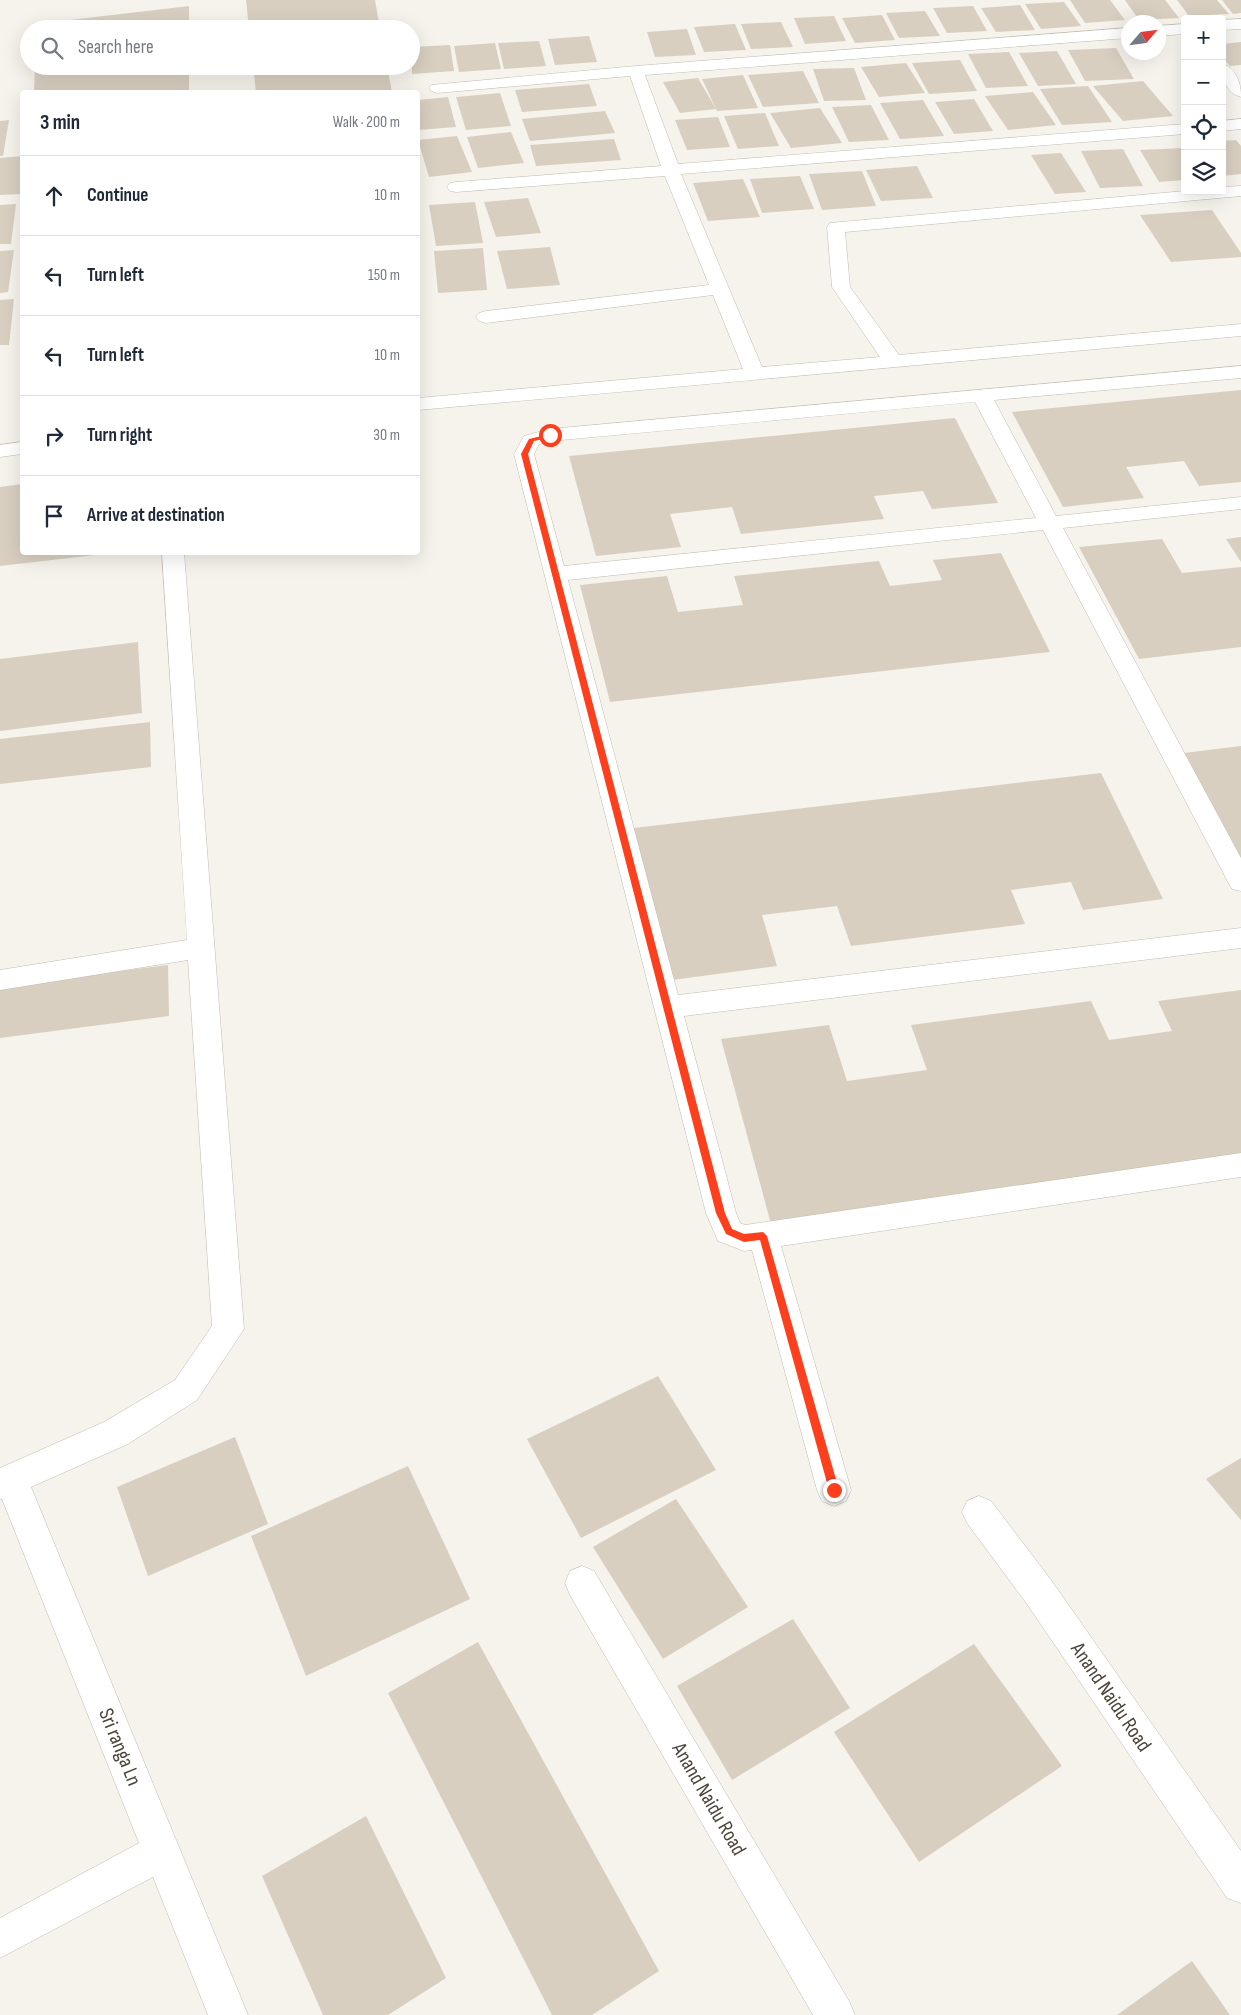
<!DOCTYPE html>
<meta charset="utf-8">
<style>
body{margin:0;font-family:"Sofia Sans Condensed",sans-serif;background:#f6f6f7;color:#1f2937}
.controls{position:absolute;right:15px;top:15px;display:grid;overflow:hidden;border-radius:5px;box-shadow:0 5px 20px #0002}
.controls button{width:45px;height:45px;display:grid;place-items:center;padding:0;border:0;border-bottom:1px solid #e0e1e3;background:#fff;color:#1f2937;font:25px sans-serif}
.compass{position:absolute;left:1121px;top:15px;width:45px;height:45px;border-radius:50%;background:#fff;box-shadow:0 5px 20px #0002;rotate:62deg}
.stop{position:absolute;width:15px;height:15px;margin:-11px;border:4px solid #fc3f1d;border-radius:50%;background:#fff}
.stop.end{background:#fc3f1d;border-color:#fff;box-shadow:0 1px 5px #0008}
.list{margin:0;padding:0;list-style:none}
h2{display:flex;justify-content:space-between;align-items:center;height:65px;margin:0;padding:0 20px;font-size:21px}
h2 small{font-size:16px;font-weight:400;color:#747a83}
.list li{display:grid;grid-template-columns:32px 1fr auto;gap:15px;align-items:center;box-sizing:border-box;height:80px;padding:0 20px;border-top:1px solid #e0e1e3}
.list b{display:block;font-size:19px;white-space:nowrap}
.list em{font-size:16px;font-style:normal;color:#747a83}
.icon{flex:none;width:28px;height:28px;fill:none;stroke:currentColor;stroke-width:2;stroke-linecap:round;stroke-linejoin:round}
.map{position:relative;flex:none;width:1241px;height:2015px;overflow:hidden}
.search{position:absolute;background:#fff;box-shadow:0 5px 20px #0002;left:20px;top:20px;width:400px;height:55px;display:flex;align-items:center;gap:12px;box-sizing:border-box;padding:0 18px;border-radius:28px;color:#747a83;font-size:19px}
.panel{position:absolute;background:#fff;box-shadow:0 5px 20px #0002;left:20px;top:90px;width:400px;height:465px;border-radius:5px}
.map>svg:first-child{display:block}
.building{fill:#d8cfc1}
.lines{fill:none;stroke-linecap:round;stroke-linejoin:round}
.minor-casing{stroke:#c2bbae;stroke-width:1}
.minor{fill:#fff;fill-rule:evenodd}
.route{fill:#fc3f1d}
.labels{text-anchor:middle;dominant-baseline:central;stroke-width:5;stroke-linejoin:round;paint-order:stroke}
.near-street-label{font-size:21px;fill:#4b4439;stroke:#fff}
</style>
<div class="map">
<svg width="1241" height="2015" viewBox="0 0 1241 2015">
<rect width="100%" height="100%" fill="#f6f3ec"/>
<g class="building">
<path d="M246,0H375L380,29H249Z"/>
<path d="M1070,0H1110L1125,20L1085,23Z"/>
<path d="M1125,0H1165L1179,18L1139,20Z"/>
<path d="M1177,0H1217L1229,14L1189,16Z"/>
<path d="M1222,0H1241V13L1233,14Z"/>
<path d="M1064,2L1081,26L1041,29L1025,4Z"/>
<path d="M1020,5L1035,30L996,32L981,8Z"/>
<path d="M189,6V29H36V24Z"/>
<path d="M973,6L987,31L947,33L933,8Z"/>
<path d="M925,11L940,36L899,38L886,13Z"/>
<path d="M882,15L895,40L855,43L842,18Z"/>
<path d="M834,16L846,41L805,44L794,18Z"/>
<path d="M781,22L793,47L751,49L741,24Z"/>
<path d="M735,24L746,50L704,52L694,27Z"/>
<path d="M687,29L696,55L655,57L647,32Z"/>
<path d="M589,36L597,62L555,65L548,39Z"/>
<path d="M539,41L546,66L504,69L498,43Z"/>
<path d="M1241,42V65L1230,66L1222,58V44Z"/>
<path d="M495,43L501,69L459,72L454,46Z"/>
<path d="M450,45L454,71L412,74L411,47Z"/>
<path d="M1116,48L1134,79L1085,81L1068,50Z"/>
<path d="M1057,51L1076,84L1038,86L1019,53Z"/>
<path d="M1009,52L1028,86L986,88L968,54Z"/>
<path d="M960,60L977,91L929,94L912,63Z"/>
<path d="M906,63L925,93L879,97L861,67Z"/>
<path d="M35,66H189V92H34Z"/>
<path d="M253,66H387L392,92H256Z"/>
<path d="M854,68L866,100L824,101L813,69Z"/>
<path d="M803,71L819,103L763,107L748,75Z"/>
<path d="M743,75L758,108L717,111L702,79Z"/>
<path d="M698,78L716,109L680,113L663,82Z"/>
<path d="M1143,81L1173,116L1123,121L1093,86Z"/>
<path d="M589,84L597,106L522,112L515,90Z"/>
<path d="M1088,86L1112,122L1062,125L1040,89Z"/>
<path d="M1033,92L1056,125L1008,130L985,96Z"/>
<path d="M500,93L511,126L466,130L456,97Z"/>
<path d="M448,97L456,127L418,130V100Z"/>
<path d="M974,99L993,131L954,134L935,102Z"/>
<path d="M923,100L944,136L900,139L880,103Z"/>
<path d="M871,105L889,140L849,142L832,107Z"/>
<path d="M820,108L842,143L791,148L770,113Z"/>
<path d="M605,111L615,133L530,141L522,119Z"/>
<path d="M765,113L779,146L738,149L724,116Z"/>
<path d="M718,117L730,147L687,150L675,120Z"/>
<path d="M9,120L3,156H0V121Z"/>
<path d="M511,132L524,163L478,168L467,137Z"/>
<path d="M457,136L472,172L429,177L418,140Z"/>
<path d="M614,139L621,160L536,166L530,145Z"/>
<path d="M1236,140L1241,146V174L1222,176V141Z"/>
<path d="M1183,148L1185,180L1159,182L1140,150Z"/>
<path d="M1123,149L1143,186L1100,188L1081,151Z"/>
<path d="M1061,153L1086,192L1055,194L1031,155Z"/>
<path d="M22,156L20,194L0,195V158Z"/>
<path d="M917,166L933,198L881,201L866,170Z"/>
<path d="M862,171L876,206L822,210L809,174Z"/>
<path d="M800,176L814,209L762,213L750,179Z"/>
<path d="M743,179L760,217L708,221L693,183Z"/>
<path d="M528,198L541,233L496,237L484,202Z"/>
<path d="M475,202L483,243L436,246L429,205Z"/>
<path d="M16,204L11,244H0V205Z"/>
<path d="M1212,210L1241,253V257L1171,262L1140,215Z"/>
<path d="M550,247L560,285L507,289L497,251Z"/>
<path d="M483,248L487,290L438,293L434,251Z"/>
<path d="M14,250L8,292L0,293V251Z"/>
<path d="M14,299L9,345H0V300Z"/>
<path d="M1241,390V482L1199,486L1184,461L1126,467L1144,498L1063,507L1012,412Z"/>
<path d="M955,418L998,503L932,509L923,491L874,496L884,519L741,534L732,507L670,514L681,547L596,556L569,456Z"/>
<path d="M22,484V552L104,554L0,566V487Z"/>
<path d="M1241,537V562L1226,539Z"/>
<path d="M1162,539L1182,573L1241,567V647L1139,659L1079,547Z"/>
<path d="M1001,553L1050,652L610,702L580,585L667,576L678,612L743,605L734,576L879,561L890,586L942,580L933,560Z"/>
<path d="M138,642L142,713L0,731V659Z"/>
<path d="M150,722L151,767L0,784V739Z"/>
<path d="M1241,746V859L1184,753Z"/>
<path d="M1101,773L1163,899L1083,910L1071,882L1011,890L1025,924L851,946L837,906L762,915L777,966L672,980L634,828Z"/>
<path d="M168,965L169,1016L0,1038V986Z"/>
<path d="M1241,990V1157L771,1224L721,1039L829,1025L847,1081L927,1070L911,1025L1091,1001L1109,1040L1172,1031L1158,1001Z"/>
<path d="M658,1376L716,1470L581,1538L527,1439Z"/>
<path d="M235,1437L268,1524L148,1576L117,1487Z"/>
<path d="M1241,1458V1520L1206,1479Z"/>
<path d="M408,1466L470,1599L306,1676L251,1536Z"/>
<path d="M676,1499L748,1607L663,1659L593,1547Z"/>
<path d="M793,1619L850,1708L732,1780L677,1686Z"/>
<path d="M478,1642L659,1971L592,2015H552L388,1693Z"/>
<path d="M974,1644L1062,1766L919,1862L834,1732Z"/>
<path d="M366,1816L446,1978L388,2015H323L262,1876Z"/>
<path d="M1192,1961L1230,2015H1117Z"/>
</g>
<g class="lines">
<g class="minor-casing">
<g id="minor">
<path d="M1241,19V29L1222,30V20Z"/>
<path d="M1185,24V34L1158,36V26Z"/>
<path d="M1128,28V38L645,75L678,164L1185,124V134L681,174L762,367L880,357L832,287L827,227L830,223L1185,191H1222V187L1241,186V196L845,232L850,287L899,355L1241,324V336L418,410V398L743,369L713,295L486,323L479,321L476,317L479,313L486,311L709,285L665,176L456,192L450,191L447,187L450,183L456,182L661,166L630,76L437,93L431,91L429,88L431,85L636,66Z"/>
<path d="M1222,64C1237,68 1241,84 1241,97C1226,93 1222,78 1222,64Z"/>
<path d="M1241,119V129L1222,131V121Z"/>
<path d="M1241,366V378L994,400L1056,516L1241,497V509L1063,528L1241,858V891L1232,889L1228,882L1043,530L568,580L678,995L1241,928V948L684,1016L736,1213L740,1223L745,1225L1241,1153V1177L781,1246L851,1490L846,1501L834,1506L822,1501L817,1490L752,1250L744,1251L718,1241L706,1213L514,454L524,436L550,429ZM975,402L1036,518L564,566L534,454L539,444L551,441Z"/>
<path d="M22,442V454L0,457V445Z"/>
<path d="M162,552H184L244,1329L197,1400L128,1444L31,1487L248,2015H208L153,1877L0,1958V1918L139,1843L2,1499H0V1468L104,1422L175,1380L212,1326L188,960L0,990V970L187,940Z"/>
<path d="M979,1496L991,1501L1051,1580L1241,1851V1903L1227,1898L1027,1604L967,1523L962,1512L967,1501Z"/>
<path d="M582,1566L594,1571L849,2001L855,2015H813L570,1595L565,1583L570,1571Z"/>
</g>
</g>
<use href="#minor" class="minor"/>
</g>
<path class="route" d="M550,434L552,437L534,441L528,454L725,1213L732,1229L744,1234L763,1232L767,1236L839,1490L834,1494L829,1490L760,1240L744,1242L726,1234L716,1213L521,454L529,439Z"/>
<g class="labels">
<g class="near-street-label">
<text transform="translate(1111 1697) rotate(56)">Anand Naidu Road</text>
<text transform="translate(120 1747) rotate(68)">Sri ranga Ln</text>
<text transform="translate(709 1799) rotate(60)">Anand Naidu Road</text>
</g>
</g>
</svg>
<div class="controls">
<button>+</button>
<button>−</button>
<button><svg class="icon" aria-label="locate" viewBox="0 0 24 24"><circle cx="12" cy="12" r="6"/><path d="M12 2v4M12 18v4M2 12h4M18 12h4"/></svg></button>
<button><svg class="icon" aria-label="layers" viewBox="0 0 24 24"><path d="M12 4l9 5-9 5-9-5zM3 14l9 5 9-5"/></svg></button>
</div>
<svg class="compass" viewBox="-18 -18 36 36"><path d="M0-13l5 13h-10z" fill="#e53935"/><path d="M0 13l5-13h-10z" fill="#747a83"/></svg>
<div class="stop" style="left:550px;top:435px"></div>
<div class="stop end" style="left:834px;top:1490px"></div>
<div class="search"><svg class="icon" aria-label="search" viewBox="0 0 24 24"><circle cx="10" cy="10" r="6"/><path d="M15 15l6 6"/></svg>Search here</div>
<section class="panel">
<h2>3 min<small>Walk · 200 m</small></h2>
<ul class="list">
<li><svg class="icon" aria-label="ahead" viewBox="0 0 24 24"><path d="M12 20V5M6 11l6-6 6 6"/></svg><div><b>Continue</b></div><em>10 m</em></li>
<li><svg class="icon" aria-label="left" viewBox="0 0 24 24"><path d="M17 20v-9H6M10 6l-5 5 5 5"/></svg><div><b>Turn left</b></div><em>150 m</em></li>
<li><svg class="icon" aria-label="left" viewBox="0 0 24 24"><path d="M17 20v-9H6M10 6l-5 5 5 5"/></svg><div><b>Turn left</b></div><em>10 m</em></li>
<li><svg class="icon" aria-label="right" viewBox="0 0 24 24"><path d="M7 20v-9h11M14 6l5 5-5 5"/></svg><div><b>Turn right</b></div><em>30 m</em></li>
<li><svg class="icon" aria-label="arrive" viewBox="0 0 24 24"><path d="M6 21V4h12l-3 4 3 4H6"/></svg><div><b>Arrive at destination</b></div></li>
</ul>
</section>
</div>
